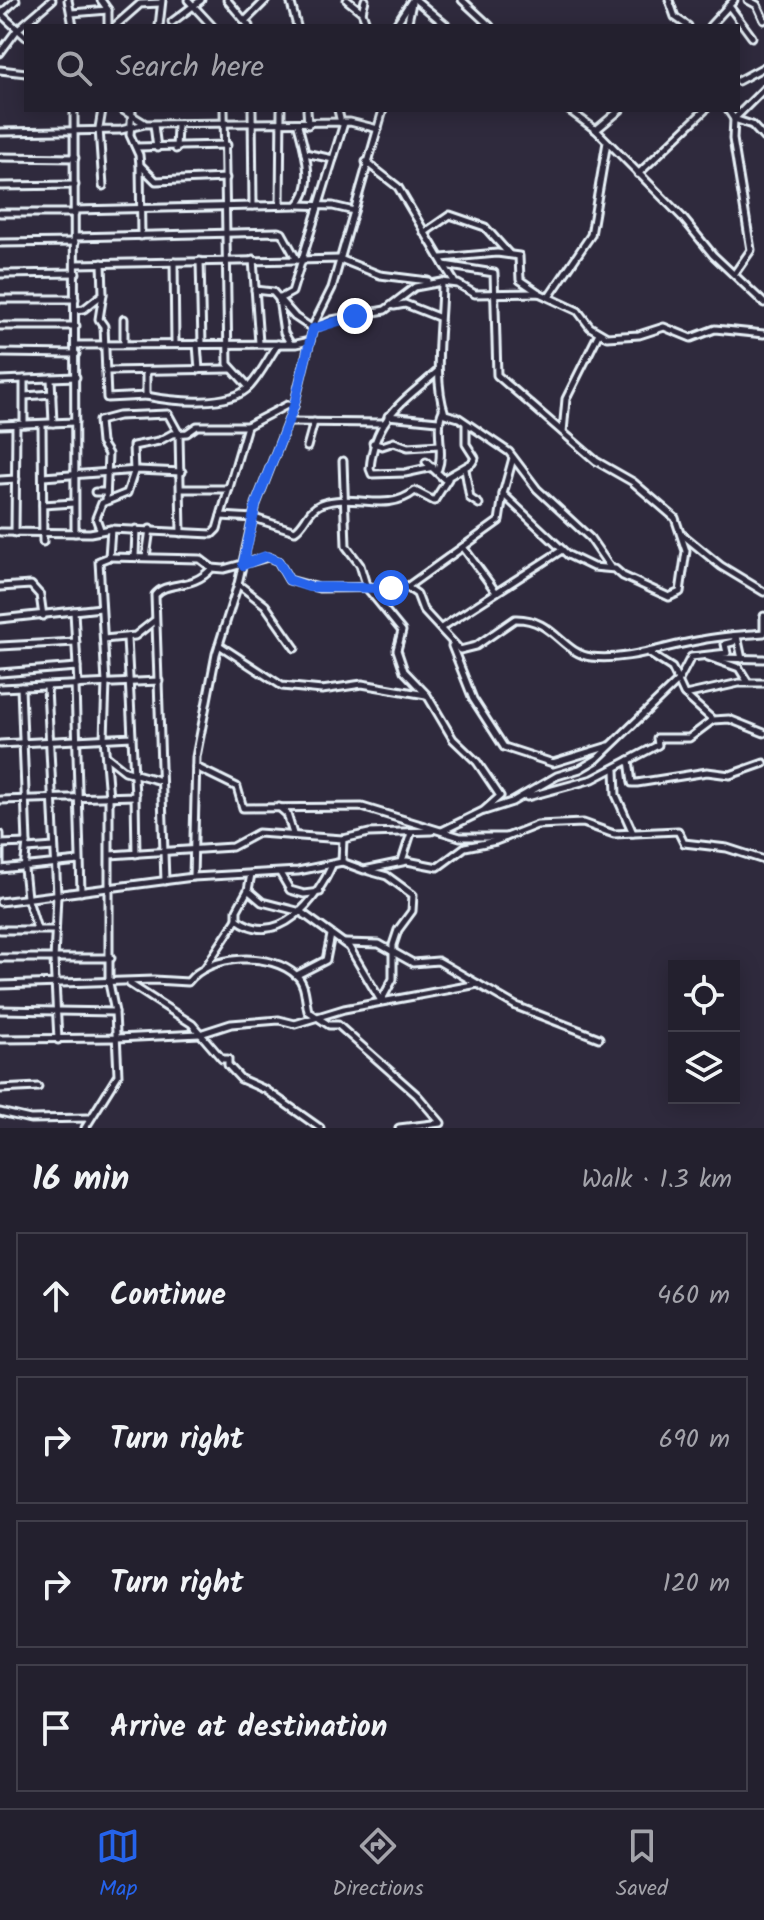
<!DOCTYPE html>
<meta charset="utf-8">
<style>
body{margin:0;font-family:Kalam,sans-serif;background:#2f2d3a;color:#f1f3f6}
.controls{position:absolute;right:24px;bottom:24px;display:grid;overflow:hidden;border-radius:0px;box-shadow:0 4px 20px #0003}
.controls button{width:72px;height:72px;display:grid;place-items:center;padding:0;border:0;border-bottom:2px solid #403e4a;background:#23202e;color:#f1f3f6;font:40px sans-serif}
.stop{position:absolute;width:24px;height:24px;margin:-18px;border:6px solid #2563eb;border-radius:50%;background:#fff}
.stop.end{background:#2563eb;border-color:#fff;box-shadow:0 2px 8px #0008}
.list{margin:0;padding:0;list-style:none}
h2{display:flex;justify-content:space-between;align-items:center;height:104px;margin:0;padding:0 32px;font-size:34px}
h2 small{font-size:26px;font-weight:400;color:#a3a3aa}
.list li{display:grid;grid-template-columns:52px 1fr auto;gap:24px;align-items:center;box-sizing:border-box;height:128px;margin:0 16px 16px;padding:0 16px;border:2px solid #403e4a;border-radius:0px}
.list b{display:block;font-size:30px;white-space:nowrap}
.list em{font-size:26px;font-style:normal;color:#a3a3aa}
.icon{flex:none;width:44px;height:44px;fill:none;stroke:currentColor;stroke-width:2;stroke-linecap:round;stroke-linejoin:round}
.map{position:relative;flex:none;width:764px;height:1128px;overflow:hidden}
.search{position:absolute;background:#23202e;box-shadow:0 4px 20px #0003;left:24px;right:24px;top:24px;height:88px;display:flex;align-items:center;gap:20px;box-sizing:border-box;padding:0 28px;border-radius:0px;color:#a3a3aa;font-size:30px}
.sheet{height:680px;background:#23202e}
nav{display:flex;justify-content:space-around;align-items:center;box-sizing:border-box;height:112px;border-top:2px solid #403e4a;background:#23202e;font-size:22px;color:#a3a3aa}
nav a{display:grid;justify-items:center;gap:4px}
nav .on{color:#2563eb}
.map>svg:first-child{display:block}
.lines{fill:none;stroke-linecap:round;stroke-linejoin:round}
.minor-casing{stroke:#e8f1f8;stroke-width:11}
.minor{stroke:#2f2a3d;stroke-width:5}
.route{stroke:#2563eb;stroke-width:10}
</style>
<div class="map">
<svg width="764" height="1128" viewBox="0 0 764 1128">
<rect width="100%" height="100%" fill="#2f2a3d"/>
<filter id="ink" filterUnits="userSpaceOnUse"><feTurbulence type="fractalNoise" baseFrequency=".0125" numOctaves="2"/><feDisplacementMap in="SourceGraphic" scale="16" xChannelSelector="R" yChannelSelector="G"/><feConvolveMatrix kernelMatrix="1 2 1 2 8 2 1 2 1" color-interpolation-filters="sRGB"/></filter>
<g filter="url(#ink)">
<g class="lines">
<g class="minor-casing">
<g id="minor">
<path d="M68,0L73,26"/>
<path d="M101,0L108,10V26"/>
<path d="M188,0L212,26"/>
<path d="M227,0L249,26"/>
<path d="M290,0L297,26"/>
<path d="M347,0L362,12L367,26"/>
<path d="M416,0L447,26"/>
<path d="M462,0L490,26"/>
<path d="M669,0L675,17L688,26"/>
<path d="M748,0L757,5L764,20"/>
<path d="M729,6L752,37"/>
<path d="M362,12L365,0"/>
<path d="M0,13L26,37"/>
<path d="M72,13L108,10"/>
<path d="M1,14L16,0"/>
<path d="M247,19L266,0"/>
<path d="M172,22L201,0"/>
<path d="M115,26L140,4L160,3"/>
<path d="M159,26L162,0"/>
<path d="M395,26L412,0"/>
<path d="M407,26L412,3"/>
<path d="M710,26L734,0"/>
<path d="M0,53L17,30L52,0"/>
<path d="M0,70L26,73"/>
<path d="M738,81L764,67"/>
<path d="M74,110L75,533"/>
<path d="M102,110L99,128L103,186"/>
<path d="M123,110L144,123"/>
<path d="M132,110L130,135L139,155L140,165L156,181L226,178"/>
<path d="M224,110L228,364L249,387"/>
<path d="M252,110L253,206"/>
<path d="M307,110L308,125"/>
<path d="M338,110L341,123"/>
<path d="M569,110L596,130L682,217L713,255L764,303"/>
<path d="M728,110L734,119L764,89"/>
<path d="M154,125L157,148"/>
<path d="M596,130L620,110"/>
<path d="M0,132L121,130L145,124L350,122L378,129"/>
<path d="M136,147L227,145"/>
<path d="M176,149L177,126"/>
<path d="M305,153L333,159"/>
<path d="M0,157L75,158"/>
<path d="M366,162L398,187L444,265L494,273L497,375L596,461L633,482L675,518L686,551L680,592L669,597L623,576L615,569L593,567L568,555L503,494L513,458"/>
<path d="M140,165L141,236"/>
<path d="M638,174L705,110"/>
<path d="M0,186L75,185"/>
<path d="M280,205L281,110"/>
<path d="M298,205L333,206L354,211"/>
<path d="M75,210L297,205C317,186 304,148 298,125"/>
<path d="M0,213H75"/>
<path d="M424,233L450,215L485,227L509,254"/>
<path d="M75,237L278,232L282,233L297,260L76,264"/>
<path d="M0,243L75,242"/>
<path d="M442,258L497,253L519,256L520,280L539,293"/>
<path d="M253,259L259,343"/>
<path d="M298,260L340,259L380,275L428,281"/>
<path d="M200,261L202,344"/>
<path d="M174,262L175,344"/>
<path d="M444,265L454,281"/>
<path d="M735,273L751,250L733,139L734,119L752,125L764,138"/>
<path d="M0,274L76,273"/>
<path d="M442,282C442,321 432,377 445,414L459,418L509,452L537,489L590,538L610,567"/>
<path d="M255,290L273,292L295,317L313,329L332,320L385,310L415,287L442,282L458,284L475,294L539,293L578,311L590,327L607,337L639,335L664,327L691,338L715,329L764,334"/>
<path d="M103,294L99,319L104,326L107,398L146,396V372"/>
<path d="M549,297L591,235L607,142"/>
<path d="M0,299H75"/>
<path d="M394,306L405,304L438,317"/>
<path d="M75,310L84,309L103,294L102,263"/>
<path d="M0,326H76"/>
<path d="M290,343L284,333L279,299L292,292L344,123"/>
<path d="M124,344V319"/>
<path d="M197,344L199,370"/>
<path d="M76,345L296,344L310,341"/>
<path d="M0,353L76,354"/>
<path d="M106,371L231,369"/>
<path d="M51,378L53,423"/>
<path d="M0,380L76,377"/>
<path d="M25,396L52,394"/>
<path d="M146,396C171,401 231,408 250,386C261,374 269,357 278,344"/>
<path d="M388,416L438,421"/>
<path d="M288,422L383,423"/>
<path d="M24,424V379"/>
<path d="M42,424L43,542"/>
<path d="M0,425L75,422"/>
<path d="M563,432L566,399L599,333"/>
<path d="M373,443L382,446L394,442L408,447L440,445"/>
<path d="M307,447L314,422"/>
<path d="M343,461L346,546L360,565L367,588L402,631L397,650L404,671L427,695L453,739L477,762L500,796L483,811L442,831"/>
<path d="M426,462L444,479L472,463L475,458L466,444V424"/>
<path d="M433,467L405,473L372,474L370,469C374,419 401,403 437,372"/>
<path d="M438,469C445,450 434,429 443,410"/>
<path d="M465,469L470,498L479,504"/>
<path d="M43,477L138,470L182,472"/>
<path d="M0,480L16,479"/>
<path d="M182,489H229"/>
<path d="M95,492H106"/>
<path d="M106,501L108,454L101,443L99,421L118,416L168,414L179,434L181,533"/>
<path d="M43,505L74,503"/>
<path d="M221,516L254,518L295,531C306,524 307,510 321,504C354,492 386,514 415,491L434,501L448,479"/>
<path d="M100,529L96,518L102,503L127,493L134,472L133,446L159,441L172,434L187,433L197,426H247L287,405L294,406"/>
<path d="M0,532L90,533L111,529L212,534L217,529L247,426"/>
<path d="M15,533L16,424"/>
<path d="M683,535L721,566L764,592"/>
<path d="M463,547L496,592"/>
<path d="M135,556L136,529"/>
<path d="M109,557L200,559L212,568L224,569L268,557L278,561L289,580L319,588L407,587L417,594L423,610L460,650L476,646L515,619C553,618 562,653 591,657C630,661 664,646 702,640C722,636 743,635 764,633"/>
<path d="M146,557L150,529"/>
<path d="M238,584L265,605L295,648"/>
<path d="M0,587L31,585L40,595L43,616"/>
<path d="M407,587L499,521L503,495"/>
<path d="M74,611L78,685"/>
<path d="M764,616V631"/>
<path d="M0,619L101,608"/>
<path d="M441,628L562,550"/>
<path d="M104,639L135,636L154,621"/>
<path d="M219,645L282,686L322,690L362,684L426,695"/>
<path d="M0,646L76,642"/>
<path d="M452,646L473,699L504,747L553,763L609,746"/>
<path d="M650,654L672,668L684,694L713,720"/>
<path d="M708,657L739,668L747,681"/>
<path d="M717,658L764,659"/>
<path d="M0,673L77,667"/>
<path d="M75,685L81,892"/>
<path d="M21,687L27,843L24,869L27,897L37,929"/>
<path d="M47,687L57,895L54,960L58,1040"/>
<path d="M0,688L159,681"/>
<path d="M685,695L739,683H764"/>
<path d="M0,744L132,737L127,638"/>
<path d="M106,756L125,771L161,781"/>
<path d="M629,760L632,783H637L707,772L730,775L764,763"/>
<path d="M196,767L237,787L243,808L362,807L460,837H506"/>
<path d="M615,770L616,795L633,833"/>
<path d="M135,796L136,854"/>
<path d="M527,797L593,779L658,745L657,738H689L713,720L729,719L764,733"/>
<path d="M0,800L135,796L132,737"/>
<path d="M279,807L287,814L293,834"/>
<path d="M484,811L512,802L557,776L580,769L597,759L679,680L691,657L727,653L725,644L733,642L737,636L742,659"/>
<path d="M0,834V865"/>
<path d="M0,844L27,843"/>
<path d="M27,849L54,847"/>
<path d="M110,855L232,847L258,833L343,839L369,833L432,831"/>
<path d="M402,861L411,833"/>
<path d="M342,862L343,839"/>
<path d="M0,869L79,861"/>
<path d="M369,871L387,876L413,895L412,911L398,930L393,945V979L381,1001"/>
<path d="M280,873L290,890L304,894L320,892"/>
<path d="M251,874L248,890L262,902L301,912L349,947L381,1001"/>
<path d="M193,877L196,757L216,654L238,584L256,504L294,406L314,324L332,288L383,110"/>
<path d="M165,881L155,595C167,580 192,591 212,568"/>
<path d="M248,890L237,910V919C278,950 318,898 332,865"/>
<path d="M0,902L193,877L298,871L342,862L364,870L407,861L438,867L465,847L496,841L537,825L583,823L614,834L678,831L684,843L727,848L764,860"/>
<path d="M0,930H55"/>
<path d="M345,943L379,944L413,963L438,961L516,1006L599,1038"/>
<path d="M0,958H111"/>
<path d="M205,968L237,919"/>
<path d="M297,975L326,960L331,935"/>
<path d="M130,984L192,1024L222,1059H228V1065L241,1079L266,1090L320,1128"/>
<path d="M0,985L154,980L188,982C209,954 271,951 297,976C306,984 305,1000 308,1011L329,1025H338L417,1095L441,1123L399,1128"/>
<path d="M0,1010L115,1012"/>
<path d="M0,1039L117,1038L200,1034L231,1024L279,1020L295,1024L344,1009L478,984"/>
<path d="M0,1089L38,1087"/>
<path d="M0,1112L30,1119L89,1118"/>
<path d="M85,1128L118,1075L115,1012L109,983V797L104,738L106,683L99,561L109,557L111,529"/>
</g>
</g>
<use href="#minor" class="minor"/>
</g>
</g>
<g class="lines" filter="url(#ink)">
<path class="route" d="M355,316L313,329L294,406L256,504L243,565L266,556L278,561L289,580L309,587L391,588"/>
</g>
</svg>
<div class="controls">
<button><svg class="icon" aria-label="locate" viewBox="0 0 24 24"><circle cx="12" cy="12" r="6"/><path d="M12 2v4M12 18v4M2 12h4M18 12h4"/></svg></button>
<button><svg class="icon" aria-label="layers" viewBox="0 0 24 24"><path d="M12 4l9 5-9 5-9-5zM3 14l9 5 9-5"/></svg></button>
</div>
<div class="stop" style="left:391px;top:588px"></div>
<div class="stop end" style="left:355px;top:316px"></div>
<div class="search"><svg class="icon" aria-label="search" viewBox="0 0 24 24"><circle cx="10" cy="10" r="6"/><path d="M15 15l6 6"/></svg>Search here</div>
</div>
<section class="sheet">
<h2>16 min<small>Walk · 1.3 km</small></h2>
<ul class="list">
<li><svg class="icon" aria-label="ahead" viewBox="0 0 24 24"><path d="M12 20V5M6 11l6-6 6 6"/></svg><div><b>Continue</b></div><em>460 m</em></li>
<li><svg class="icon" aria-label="right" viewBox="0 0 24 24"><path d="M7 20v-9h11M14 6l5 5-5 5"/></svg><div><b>Turn right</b></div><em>690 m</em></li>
<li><svg class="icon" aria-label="right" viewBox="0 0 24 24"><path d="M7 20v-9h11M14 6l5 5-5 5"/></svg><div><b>Turn right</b></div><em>120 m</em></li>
<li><svg class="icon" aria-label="arrive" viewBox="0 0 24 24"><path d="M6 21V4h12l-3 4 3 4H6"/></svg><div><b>Arrive at destination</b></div></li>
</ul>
</section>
<nav>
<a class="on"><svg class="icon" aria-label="map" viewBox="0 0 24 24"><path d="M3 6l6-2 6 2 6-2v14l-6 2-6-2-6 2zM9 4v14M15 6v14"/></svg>Map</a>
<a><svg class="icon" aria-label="directions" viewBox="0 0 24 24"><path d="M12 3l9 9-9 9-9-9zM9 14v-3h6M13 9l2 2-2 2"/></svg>Directions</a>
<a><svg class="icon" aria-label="saved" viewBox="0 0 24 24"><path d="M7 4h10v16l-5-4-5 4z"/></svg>Saved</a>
</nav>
